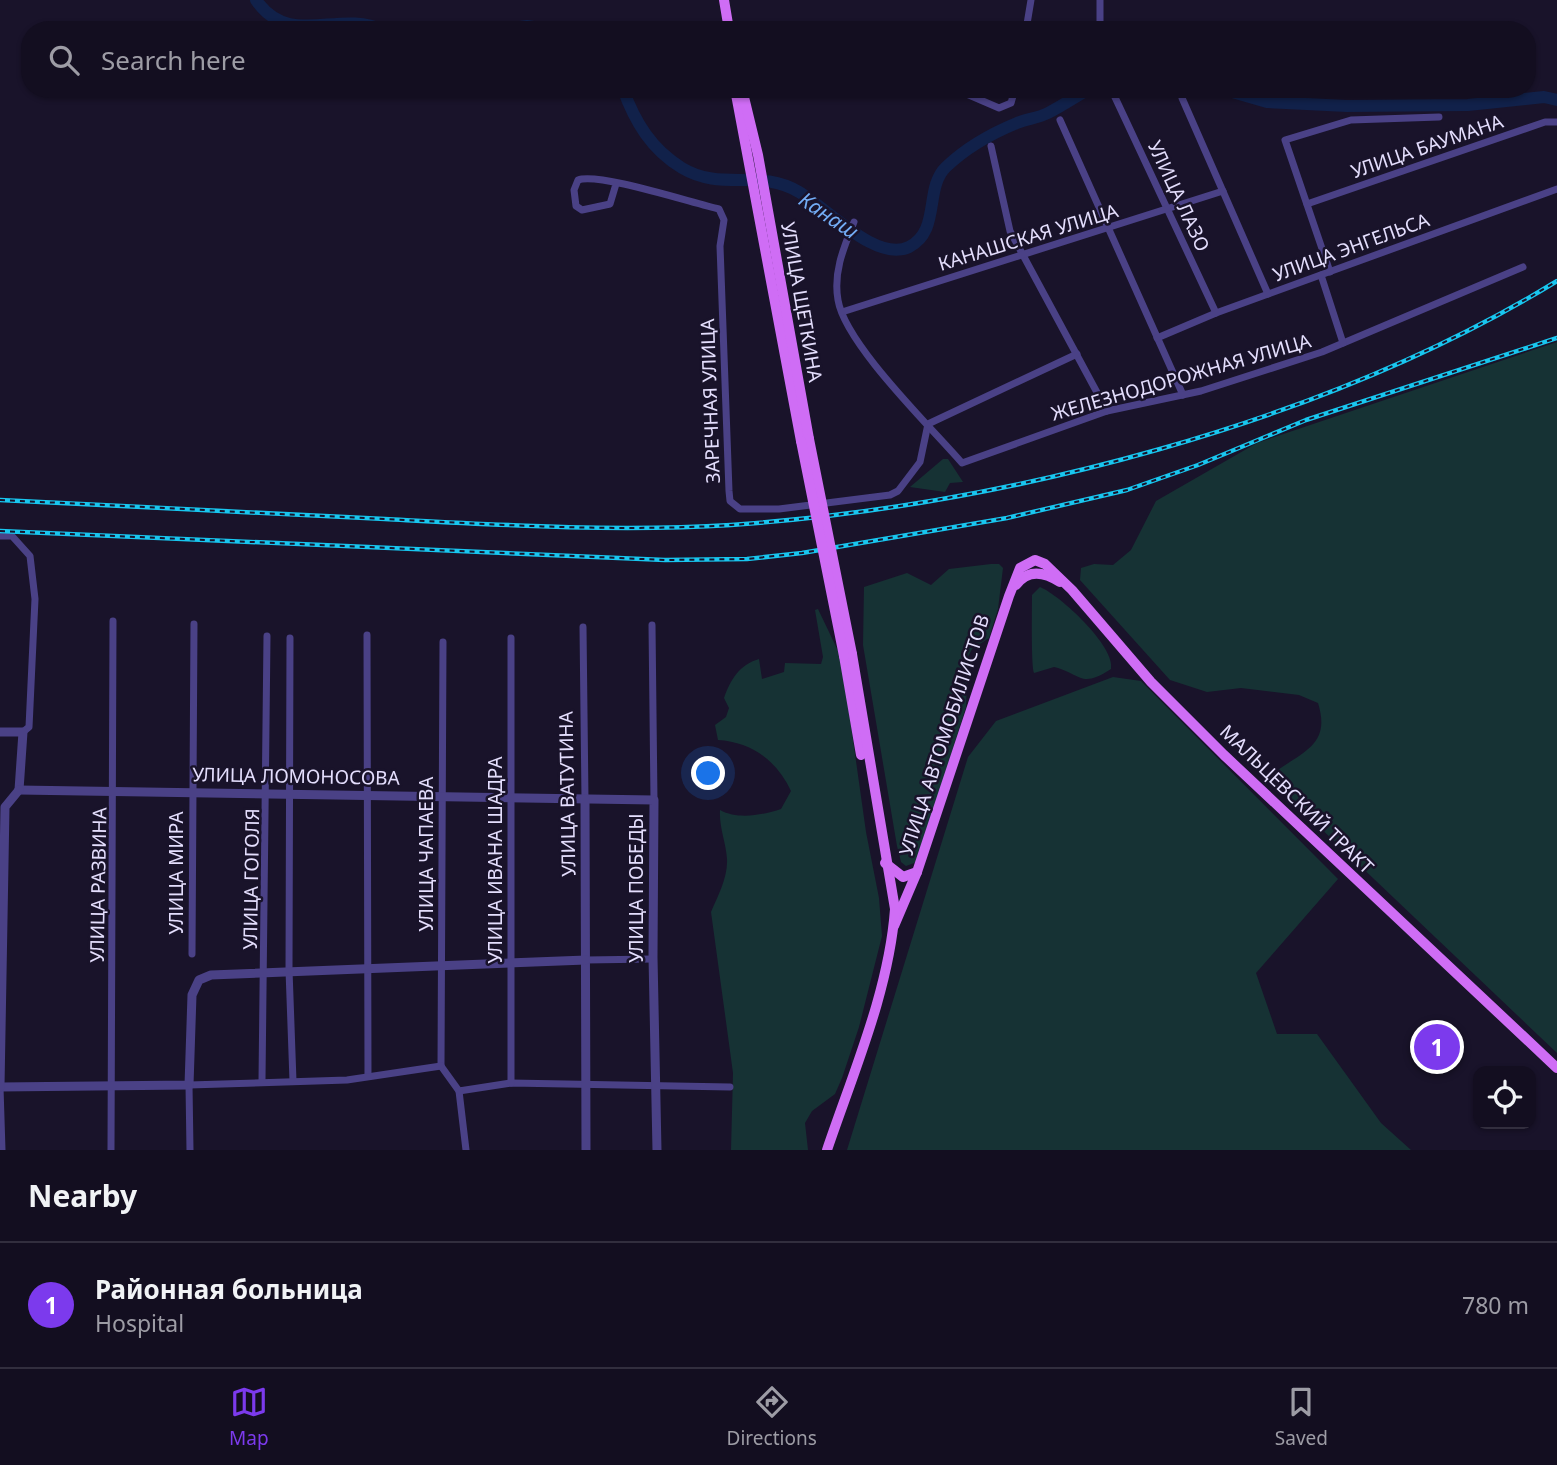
<!DOCTYPE html>
<meta charset="utf-8">
<style>
body{margin:0;font-family:"Noto Sans",sans-serif;background:#201c2d;color:#f1f3f6}
.controls{position:absolute;right:21px;bottom:21px;display:grid;overflow:hidden;border-radius:14px;box-shadow:0 2px 5px #0004}
.controls button{width:63px;height:63px;display:grid;place-items:center;padding:0;border:0;border-bottom:2px solid #322e3e;background:#130e20;color:#f1f3f6;font:35px sans-serif}
.you{position:absolute;left:709px;top:774px;width:24px;height:24px;margin:-18px;border:5px solid #fff;border-radius:50%;background:#1a73e8;box-shadow:0 0 0 10px #1a73e833}
.badge{display:grid;place-items:center;width:46px;height:46px;border-radius:50%;background:#7c3aed;color:#fff;font-size:23px;font-weight:700}
.pin{position:absolute;translate:-50% -50%;border:4px solid #fff;box-shadow:0 2px 7px #0006}
.list{margin:0;padding:0;list-style:none}
h2{display:flex;justify-content:space-between;align-items:center;height:91px;margin:0;padding:0 28px;font-size:30px}
h2 small{font-size:23px;font-weight:400;color:#9d9ca5}
.list li{display:grid;grid-template-columns:46px 1fr auto;gap:21px;align-items:center;box-sizing:border-box;height:126px;padding:0 28px;border-top:2px solid #322e3e}
.list b{display:block;font-size:26px;white-space:nowrap}
.list p{margin:0;font-size:23px;white-space:nowrap;color:#9d9ca5}
.list em{font-size:23px;font-style:normal;color:#9d9ca5}
.icon{flex:none;width:38px;height:38px;fill:none;stroke:currentColor;stroke-width:2;stroke-linecap:round;stroke-linejoin:round}
.map{position:relative;flex:none;width:1557px;height:1150px;overflow:hidden}
.search{position:absolute;background:#130e20;box-shadow:0 2px 5px #0004;left:21px;right:21px;top:21px;height:77px;display:flex;align-items:center;gap:18px;box-sizing:border-box;padding:0 24px;border-radius:28px;color:#9d9ca5;font-size:26px}
.sheet{height:217px;background:#130e20}
nav{display:flex;justify-content:space-around;align-items:center;box-sizing:border-box;height:98px;border-top:2px solid #322e3e;background:#130e20;font-size:19px;color:#9d9ca5}
nav a{display:grid;justify-items:center;gap:4px}
nav .on{color:#7c3aed}
.map>svg:first-child{display:block}
.green{fill:#163234}
.lines{fill:none;stroke-linecap:round;stroke-linejoin:round}
.river{stroke:#11214a;stroke-width:12}
.minor{stroke:#4a4186;stroke-width:7}
.tertiary{stroke:#4a4186;stroke-width:9}
.primary{stroke:#cf6df5;stroke-width:10}
.rail-casing{stroke:#18c6ef;stroke-width:4.5}
.rail{stroke:#19132a;stroke-width:2;stroke-dasharray:5;stroke-linecap:butt}
.primary-bridge{stroke:#cf6df5;stroke-width:10}
.labels{text-anchor:middle;dominant-baseline:central;stroke-width:5;stroke-linejoin:round;paint-order:stroke}
.street-label{font-size:19px;fill:#e4defd;stroke:#19132a}
.water-label{font-size:21px;font-style:italic;fill:#73adf6;stroke:#19132a}
</style>
<div class="map">
<svg width="1557" height="1150" viewBox="0 0 1557 1150">
<rect width="100%" height="100%" fill="#19132a"/>
<g class="green">
<path d="M1557,342V1053L1273,783L1275,772C1304,751 1331,744 1318,703L1299,695L1241,688L1207,692L1170,680L1080,580L1081,568L1094,564L1113,565L1131,550L1156,501L1257,443Z"/>
<path d="M943,459H948L963,482L950,483L945,492L910,487Z"/>
<path d="M991,564H999L1003,568L998,609L989,638L972,649L968,657L966,707L917,862L906,866L901,862L897,846L863,645L864,587L907,573L931,585L949,569Z"/>
<path d="M1040,587C1060,595 1116,647 1111,669C1080,689 1082,674 1054,667L1034,673C1031,666 1032,608 1032,595Z"/>
<path d="M818,609L840,655L844,676L866,832L879,898L882,936L859,1027L842,1078L835,1094L812,1111L805,1123L808,1150H731L733,1073L711,912C718,896 728,877 727,859C726,842 719,828 720,810C738,820 763,815 781,809L791,791C777,761 752,742 718,740L715,725L726,717L729,708L724,698C731,679 739,665 759,659L762,679L784,672L785,663L821,664L823,657L815,610Z"/>
<path d="M1113,677L1141,681L1338,879L1256,973L1277,1034H1317L1381,1123L1411,1150H847L968,757L996,721Z"/>
</g>
<g class="lines">
<g class="river">
<path d="M256,0C290,49 338,9 383,30"/>
<path d="M497,30L527,26L554,30"/>
<path d="M623,89C635,122 651,149 682,168C722,192 759,168 799,192C826,207 876,263 909,247C941,231 924,188 946,167C967,147 990,134 1017,123C1027,119 1038,118 1048,113C1062,106 1075,97 1089,89"/>
<path d="M1222,89L1267,102L1347,106L1468,105L1544,97L1557,100"/>
</g>
<g class="minor">
<path d="M1026,30L1031,0"/>
<path d="M1100,30V0"/>
<path d="M955,89L999,108L1011,103L1015,89"/>
<path d="M1113,93L1216,313"/>
<path d="M1182,98L1268,294"/>
<path d="M1060,120L1183,395"/>
<path d="M991,146L1010,231L1107,411"/>
<path d="M616,184L610,204L582,210L576,206L574,190L578,180C598,172 692,203 719,209L724,220L720,246L729,491L730,501L740,509H779L890,495L898,491L920,462L928,424L1077,354"/>
<path d="M1307,204L1545,122H1557"/>
<path d="M854,222C844,247 833,272 838,300C845,344 931,427 962,463L1107,411L1201,391L1322,352L1523,267"/>
<path d="M1330,272L1285,140L1351,120L1439,117"/>
<path d="M1321,275L1343,343"/>
<path d="M842,312L1223,191"/>
<path d="M1157,338L1216,313L1557,189"/>
<path d="M0,536H12L30,556L35,599L29,727L23,732"/>
<path d="M652,625L654,800"/>
<path d="M583,627L585,799"/>
<path d="M367,635L368,1075"/>
<path d="M290,638L289,970L293,1081"/>
<path d="M192,954L194,624"/>
<path d="M586,960L653,959"/>
<path d="M441,1066L443,642"/>
<path d="M441,1066L459,1091L511,1083L730,1087"/>
<path d="M262,1080L267,636"/>
<path d="M511,1083V638"/>
<path d="M0,1087L2,1150"/>
<path d="M459,1091L466,1150"/>
<path d="M111,1150L113,621"/>
<path d="M190,1150L189,1085L347,1080L441,1066"/>
</g>
<g class="tertiary">
<path d="M0,732H23L19,790"/>
<path d="M19,790L654,800L653,957L657,1150"/>
<path d="M585,799L586,1150"/>
<path d="M0,1087L189,1085L192,995L199,980L211,975L586,960"/>
<path d="M0,1087L5,807L19,790"/>
</g>
<g class="primary">
<path d="M724,0L729,30"/>
<path d="M735,89L801,441"/>
<path d="M742,89L758,155L809,439"/>
<path d="M1016,585C1028,569 1044,572 1060,582"/>
<path d="M844,656L861,755"/>
<path d="M885,863L903,877L917,872"/>
<path d="M894,926L917,872L1009,596L1020,568L1035,560L1045,564L1072,590L1151,682L1224,755L1557,1068"/>
<path d="M827,1150C853,1073 889,991 895,909L852,654"/>
</g>
<g class="rail-casing">
<g id="rail">
<path d="M0,500C128,506 257,513 385,519C500,525 616,532 731,525C1003,506 1323,424 1557,281"/>
<path d="M0,531L665,560L747,559L802,553L1007,518L1127,490L1198,465L1306,420L1557,338"/>
</g>
</g>
<use href="#rail" class="rail"/>
<g class="primary-bridge">
<path d="M809,439L852,654"/>
<path d="M801,441L844,656"/>
</g>
</g>
<g class="labels">
<g class="street-label">
<text transform="translate(1427 146) rotate(-19)">УЛИЦА БАУМАНА</text>
<text transform="translate(1179 196) rotate(65)">УЛИЦА ЛАЗО</text>
<text transform="translate(1028 237) rotate(-17)">КАНАШСКАЯ УЛИЦА</text>
<text transform="translate(1351 247) rotate(-20)">УЛИЦА ЭНГЕЛЬСА</text>
<text transform="translate(802 302) rotate(80)">УЛИЦА ЩЕТКИНА</text>
<text transform="translate(1181 377) rotate(-16)">ЖЕЛЕЗНОДОРОЖНАЯ УЛИЦА</text>
<text transform="translate(710 401) rotate(-92)">ЗАРЕЧНАЯ УЛИЦА</text>
<text transform="translate(944 735) rotate(-72)">УЛИЦА АВТОМОБИЛИСТОВ</text>
<text transform="translate(296 776) rotate(1)">УЛИЦА ЛОМОНОСОВА</text>
<text transform="translate(567 794) rotate(-91)">УЛИЦА ВАТУТИНА</text>
<text transform="translate(1297 799) rotate(44)">МАЛЬЦЕВСКИЙ ТРАКТ</text>
<text transform="translate(426 854) rotate(-90)">УЛИЦА ЧАПАЕВА</text>
<text transform="translate(495 860) rotate(-90)">УЛИЦА ИВАНА ШАДРА</text>
<text transform="translate(176 873) rotate(-90)">УЛИЦА МИРА</text>
<text transform="translate(251 879) rotate(-89)">УЛИЦА ГОГОЛЯ</text>
<text transform="translate(98 885) rotate(-89)">УЛИЦА РАЗВИНА</text>
<text transform="translate(636 888) rotate(-90)">УЛИЦА ПОБЕДЫ</text>
</g>
<g class="water-label">
<text transform="translate(829 215) rotate(34)">Канаш</text>
</g>
</g>
</svg>
<div class="controls">
<button><svg class="icon" aria-label="locate" viewBox="0 0 24 24"><circle cx="12" cy="12" r="6"/><path d="M12 2v4M12 18v4M2 12h4M18 12h4"/></svg></button>
</div>
<div class="you"></div>
<div class="pin badge" style="left:1437px;top:1047px">1</div>
<div class="search"><svg class="icon" aria-label="search" viewBox="0 0 24 24"><circle cx="10" cy="10" r="6"/><path d="M15 15l6 6"/></svg>Search here</div>
</div>
<section class="sheet">
<h2>Nearby<small></small></h2>
<ul class="list">
<li><span class="badge">1</span><div><b>Районная больница</b><p>Hospital</p></div><em>780 m</em></li>
</ul>
</section>
<nav>
<a class="on"><svg class="icon" aria-label="map" viewBox="0 0 24 24"><path d="M3 6l6-2 6 2 6-2v14l-6 2-6-2-6 2zM9 4v14M15 6v14"/></svg>Map</a>
<a><svg class="icon" aria-label="directions" viewBox="0 0 24 24"><path d="M12 3l9 9-9 9-9-9zM9 14v-3h6M13 9l2 2-2 2"/></svg>Directions</a>
<a><svg class="icon" aria-label="saved" viewBox="0 0 24 24"><path d="M7 4h10v16l-5-4-5 4z"/></svg>Saved</a>
</nav>
